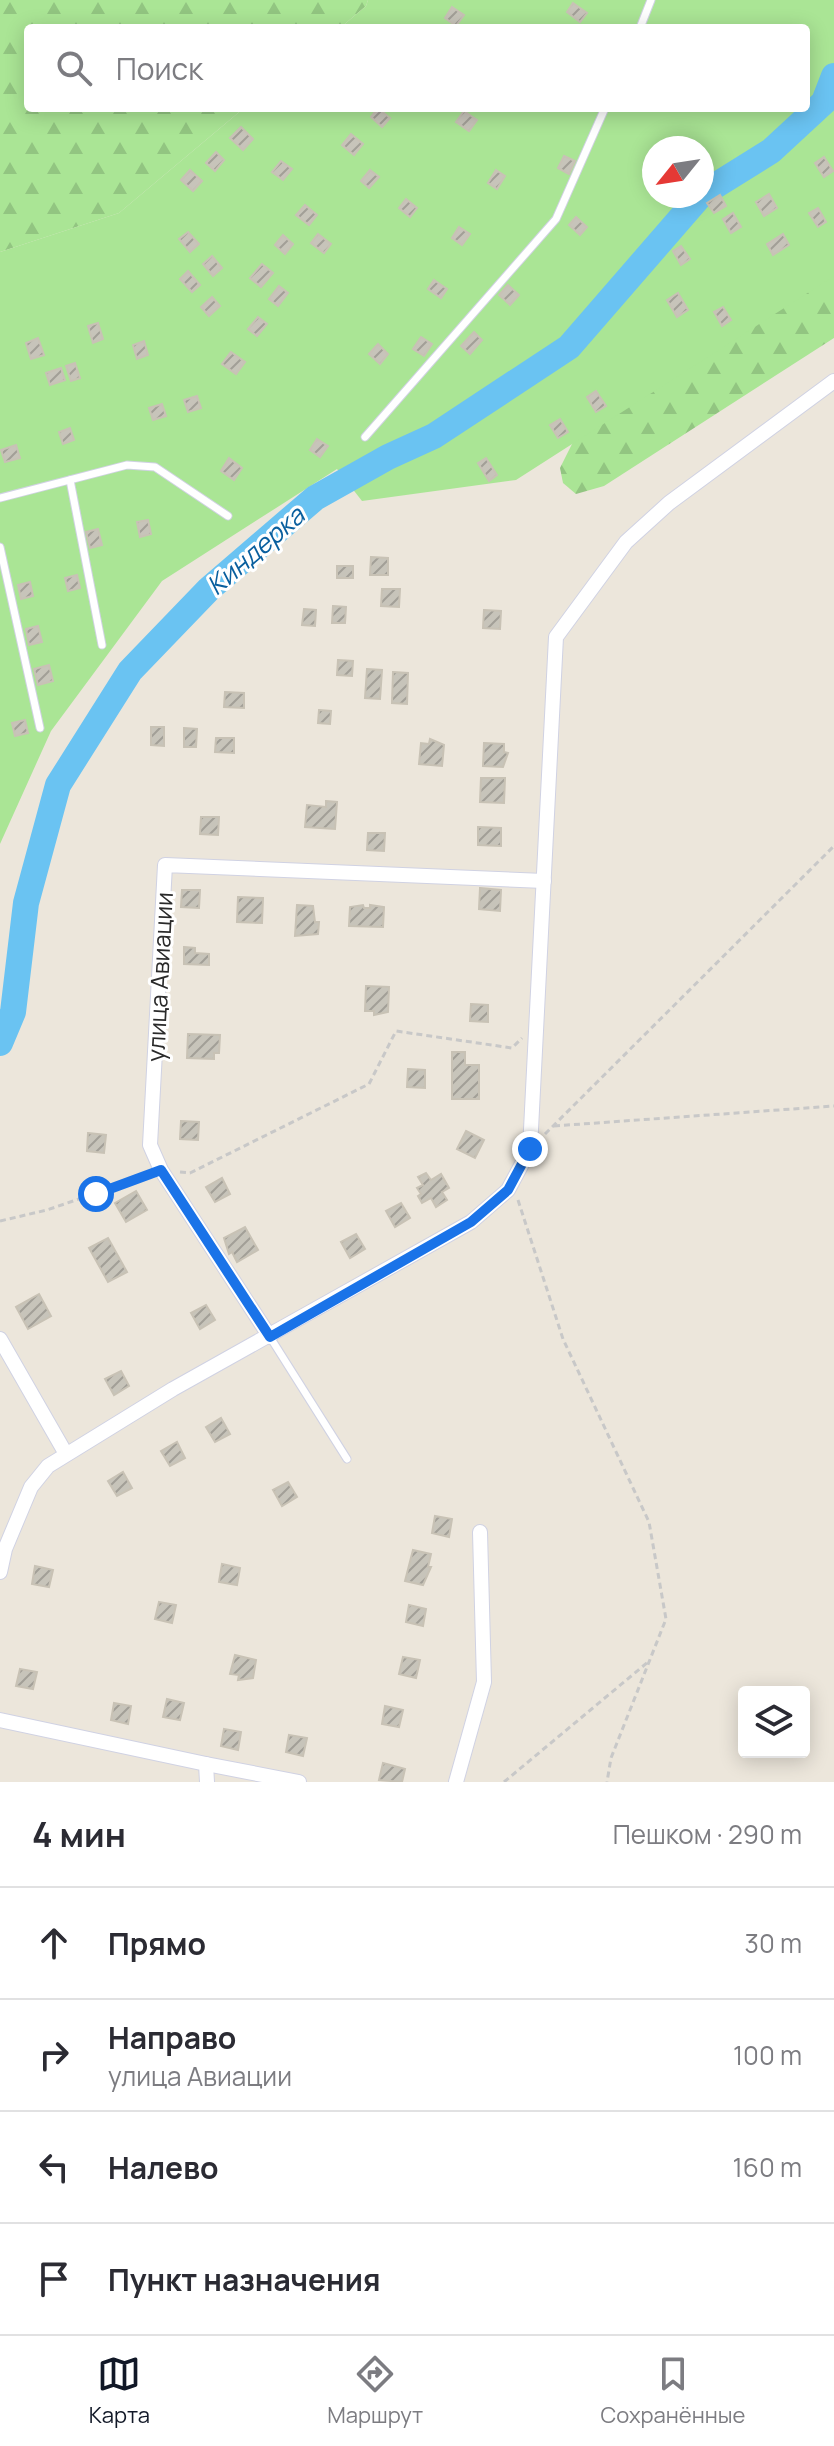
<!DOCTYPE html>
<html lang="ru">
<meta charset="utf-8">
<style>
body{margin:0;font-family:Manrope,sans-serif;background:#f2f2f3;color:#2b2b33}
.controls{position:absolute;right:24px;bottom:24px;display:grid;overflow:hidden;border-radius:8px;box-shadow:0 4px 20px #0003}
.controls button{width:72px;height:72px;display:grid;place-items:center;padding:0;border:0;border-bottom:2px solid #e1e1e2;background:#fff;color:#2b2b33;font:40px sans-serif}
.compass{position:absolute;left:642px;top:136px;width:72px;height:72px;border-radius:50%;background:#fff;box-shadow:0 4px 20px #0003;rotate:240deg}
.stop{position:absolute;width:24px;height:24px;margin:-18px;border:6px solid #1a73e8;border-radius:50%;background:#fff}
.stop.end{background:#1a73e8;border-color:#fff;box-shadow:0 2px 8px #0008}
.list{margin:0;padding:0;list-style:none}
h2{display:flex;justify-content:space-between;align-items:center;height:104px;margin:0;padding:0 32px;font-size:34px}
h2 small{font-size:26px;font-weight:400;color:#7c7c81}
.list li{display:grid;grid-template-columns:52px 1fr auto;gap:24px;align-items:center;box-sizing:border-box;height:112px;padding:0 32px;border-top:2px solid #e1e1e2}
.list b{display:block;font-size:30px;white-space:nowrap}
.list p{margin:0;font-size:26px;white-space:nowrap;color:#7c7c81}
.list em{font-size:26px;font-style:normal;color:#7c7c81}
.icon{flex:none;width:44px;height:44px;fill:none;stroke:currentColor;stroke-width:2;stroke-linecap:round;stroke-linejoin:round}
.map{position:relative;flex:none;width:834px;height:1782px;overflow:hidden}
.search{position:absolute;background:#fff;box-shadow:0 4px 20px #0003;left:24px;right:24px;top:24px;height:88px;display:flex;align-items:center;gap:20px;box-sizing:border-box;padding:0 28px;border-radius:8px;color:#7c7c81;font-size:30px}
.sheet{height:552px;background:#fff}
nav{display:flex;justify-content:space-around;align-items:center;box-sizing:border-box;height:112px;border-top:2px solid #e1e1e2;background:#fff;font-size:22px;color:#7c7c81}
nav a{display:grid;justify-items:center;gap:4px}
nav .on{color:#111827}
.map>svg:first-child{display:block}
.forest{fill:url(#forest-firs)}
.garden{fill:#aae595;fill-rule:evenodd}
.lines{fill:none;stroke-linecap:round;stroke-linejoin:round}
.river{stroke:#6ac3f2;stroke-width:26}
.building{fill:url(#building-hatch);stroke:#c8c2b5;stroke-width:2}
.lane-casing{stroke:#d0d2e3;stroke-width:9}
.street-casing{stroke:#d0d2e3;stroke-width:16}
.path{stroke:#c8c8c8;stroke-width:3;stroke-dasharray:6 4;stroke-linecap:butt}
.lane{stroke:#fff;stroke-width:7}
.street{stroke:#fff;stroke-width:14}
.route{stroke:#1a73e8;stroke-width:10}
.labels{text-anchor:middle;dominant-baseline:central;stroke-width:6;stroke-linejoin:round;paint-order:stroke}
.street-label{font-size:24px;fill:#2a2a2a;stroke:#fff}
.water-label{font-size:26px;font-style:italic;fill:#095f9e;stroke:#fff}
</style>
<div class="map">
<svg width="834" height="1782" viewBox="0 0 834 1782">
<defs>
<pattern id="forest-firs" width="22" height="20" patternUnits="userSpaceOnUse" patternTransform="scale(2)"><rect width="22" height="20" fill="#aae595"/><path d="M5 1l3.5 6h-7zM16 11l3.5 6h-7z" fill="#92c581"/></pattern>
<pattern id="building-hatch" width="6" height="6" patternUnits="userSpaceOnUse" patternTransform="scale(2)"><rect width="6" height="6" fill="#c7c4ba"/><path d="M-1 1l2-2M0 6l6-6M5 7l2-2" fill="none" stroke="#a29f97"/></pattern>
</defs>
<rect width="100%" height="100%" fill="#ece6db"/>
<g class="forest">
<path d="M0,0H368L366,6L340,28H28V108H244L119,213L0,252Z"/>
<path d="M834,273V338L604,486L576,494L563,483L560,468L574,440Z"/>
</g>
<path class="garden" d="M368,0H834V276L516,480L362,501L337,469L162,581L51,731L0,844V252L119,213L244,108H806V28H340L366,6ZM654,148H702V196H654Z"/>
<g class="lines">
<g class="river">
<path d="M702,194L771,151L824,102L834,76"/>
<path d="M0,1043L13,1012L26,903L58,785L130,671L209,589L315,498L388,457L434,436L569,347L700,196"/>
</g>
</g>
<g class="building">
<path d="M573,3L587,13L580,22L567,12Z"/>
<path d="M452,7L464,15L456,26L445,18Z"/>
<path d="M378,108L390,118L382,127L371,117Z"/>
<path d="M464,111L477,120L469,131L456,122Z"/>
<path d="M241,127L253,139L243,150L230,138Z"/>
<path d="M351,134L363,144L354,155L342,145Z"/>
<path d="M216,152L224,160L215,171L206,163Z"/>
<path d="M564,156L575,161L569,174L558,168Z"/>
<path d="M824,157L833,171L824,177L815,163Z"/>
<path d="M281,161L292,169L283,180L272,172Z"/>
<path d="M190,170L202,181L193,191L181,180Z"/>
<path d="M370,170L379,177L369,188L361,181Z"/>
<path d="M496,170L505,176L497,189L488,183Z"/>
<path d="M769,194L777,208L764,216L756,202Z"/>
<path d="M720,195L726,206L714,213L707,203Z"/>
<path d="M406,199L417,208L410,217L399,208Z"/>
<path d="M305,205L317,215L309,225L296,215Z"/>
<path d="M818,208L826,222L818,227L809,213Z"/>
<path d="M733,213L741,227L731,233L723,219Z"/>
<path d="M576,217L587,227L580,235L569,225Z"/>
<path d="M459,227L470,234L462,245L452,238Z"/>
<path d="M188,232L199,244L190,252L179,239Z"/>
<path d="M318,234L331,244L324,253L311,243Z"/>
<path d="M783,234L789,245L773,255L767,244Z"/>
<path d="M283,235L293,244L285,254L275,245Z"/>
<path d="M681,246L690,259L681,265L673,251Z"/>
<path d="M212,256L222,268L213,276L203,264Z"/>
<path d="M262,264L273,273L261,287L250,278Z"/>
<path d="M188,271L200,285L192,292L180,279Z"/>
<path d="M434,280L447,289L441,298L428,289Z"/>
<path d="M508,285L519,295L510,305L499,295Z"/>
<path d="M279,286L288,293L278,306L269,299Z"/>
<path d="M678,293L688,310L677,317L667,300Z"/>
<path d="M212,297L220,306L209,316L201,307Z"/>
<path d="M723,307L731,320L722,326L714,312Z"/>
<path d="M258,317L267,324L257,336L248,329Z"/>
<path d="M98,323L103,339L93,343L88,326Z"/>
<path d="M474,332L482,340L470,354L461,346Z"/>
<path d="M421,337L432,344L424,356L413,349Z"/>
<path d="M38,338L44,355L31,359L26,343Z"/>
<path d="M144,341L148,355L137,359L133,345Z"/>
<path d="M378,344L388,354L380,364L369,354Z"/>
<path d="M231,352L245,362L236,374L222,364Z"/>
<path d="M75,363L80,378L71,381L66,366Z"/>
<path d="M61,368L65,380L50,385L46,373Z"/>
<path d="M596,391L606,406L596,412L587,397Z"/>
<path d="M197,396L201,408L188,412L184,400Z"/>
<path d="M162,404L166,416L153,420L149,408Z"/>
<path d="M560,419L568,432L558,438L550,425Z"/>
<path d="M70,428L74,440L63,444L59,432Z"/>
<path d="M317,439L328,446L320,457L310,450Z"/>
<path d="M16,445L20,458L5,462L1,450Z"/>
<path d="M229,458L242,468L234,480L221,471Z"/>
<path d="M486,458L497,475L489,481L478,463Z"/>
<path d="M148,520L151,534L140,537L137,522Z"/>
<path d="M98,529L102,545L90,548L86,532Z"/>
<path d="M371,557L388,558V575H370Z"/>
<rect x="337" y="566" width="16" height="12"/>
<path d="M77,575L80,588L68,591L65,578Z"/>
<path d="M30,582L33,596L21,599L18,585Z"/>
<path d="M382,589H400L399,607L381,606Z"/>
<path d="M333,606L346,607L345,623H332Z"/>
<path d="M304,609L316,610L315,626L302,625Z"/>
<path d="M484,610L501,611L500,629L483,628Z"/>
<path d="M38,626L42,642L29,645L26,629Z"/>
<path d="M338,660L353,661L352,676L337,675Z"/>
<path d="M49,665L53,681L38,685L34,669Z"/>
<path d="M367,669L382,670L380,699L365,698Z"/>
<path d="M393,672L408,673L407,704L392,703Z"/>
<path d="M225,692L244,693V708L224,707Z"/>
<path d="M319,710L331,711L330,724L318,723Z"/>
<path d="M25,720L28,733L15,736L12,723Z"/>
<path d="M151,727H164V746L151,745Z"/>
<path d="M184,728L197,729L196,747H184Z"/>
<path d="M216,738H234V753L215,752Z"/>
<path d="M430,739L444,745L442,766L419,764L421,743L429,744Z"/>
<path d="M484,743L504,744V752L508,753L503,767L483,766Z"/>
<path d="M481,778H505L504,803L480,802Z"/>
<path d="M326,801L337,802L335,829L305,827L307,805L326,807Z"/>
<path d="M201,817H219L218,835L200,834Z"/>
<path d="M478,827L501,828V846L478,845Z"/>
<path d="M368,833H385L384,851L367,850Z"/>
<path d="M480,888L501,890L500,911L479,909Z"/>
<path d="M182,890H200L199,908L181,907Z"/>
<path d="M238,897L263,898L262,923L237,922Z"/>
<path d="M297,905L313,906L315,922H319L318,934L295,936Z"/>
<path d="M363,905L364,908H370V905L384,907L383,927L349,926L350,907Z"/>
<path d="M184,947L195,948V953L209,954V965L184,964Z"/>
<path d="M366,986L389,987L388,1012L374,1015V1011H365Z"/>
<path d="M471,1004L488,1005V1022L470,1021Z"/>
<path d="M188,1034L220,1035L219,1053H214V1059L187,1058Z"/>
<path d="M452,1052H465V1065H479V1099H452Z"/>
<path d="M408,1069L425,1070V1088L407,1087Z"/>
<path d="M181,1121L199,1122L198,1140L180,1139Z"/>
<path d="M466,1131L484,1140L475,1158L457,1149Z"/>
<path d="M88,1133L106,1135L104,1153L87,1151Z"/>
<path d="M426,1173L431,1180L441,1174L449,1188L442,1192L447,1200L436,1207L431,1198L422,1203L418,1196L421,1194L417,1188L423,1185L418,1177Z"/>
<path d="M222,1178L230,1194L215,1202L206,1187Z"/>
<path d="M136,1191L147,1210L126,1222L115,1203Z"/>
<path d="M401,1203L410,1218L395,1227L386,1211Z"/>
<path d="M245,1227L258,1250L237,1262L232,1252L229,1254L224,1238Z"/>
<path d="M356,1234L365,1249L350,1258L341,1242Z"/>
<path d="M108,1238L127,1272L108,1282L89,1248Z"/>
<path d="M39,1294L51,1316L28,1329L16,1307Z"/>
<path d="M206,1305L215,1320L200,1329L191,1313Z"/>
<path d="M121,1371L129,1386L114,1395L105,1379Z"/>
<path d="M221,1418L230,1434L215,1442L206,1427Z"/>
<path d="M177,1442L185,1458L170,1466L161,1451Z"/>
<path d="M123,1472L132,1488L117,1496L108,1481Z"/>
<path d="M288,1482L297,1497L282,1506L273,1490Z"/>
<path d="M435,1516L452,1519L449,1537L432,1533Z"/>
<path d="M413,1550L431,1554L428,1567H431L423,1585L405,1581Z"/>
<path d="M222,1564L240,1568L237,1585L219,1582Z"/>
<path d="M35,1566L53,1570L49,1587L32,1584Z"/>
<path d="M159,1602L176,1605L172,1623L155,1619Z"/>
<path d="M409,1605L426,1609L423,1626L406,1622Z"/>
<path d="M235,1655L256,1660L253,1678L238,1680L239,1675L230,1674Z"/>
<path d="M403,1657L420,1660L416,1678L399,1674Z"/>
<path d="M20,1669L37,1672L33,1689L16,1686Z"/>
<path d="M167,1699L184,1703L180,1720L163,1717Z"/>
<path d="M114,1703L131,1706L128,1724L111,1720Z"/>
<path d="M385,1706L403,1710L399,1727L382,1724Z"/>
<path d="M224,1729L241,1732L238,1750L221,1746Z"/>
<path d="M289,1735L307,1738L303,1756L286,1752Z"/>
<path d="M383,1763L405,1769L402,1782L379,1780Z"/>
</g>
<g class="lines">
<g class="lane-casing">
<g id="lane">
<path d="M640,28L651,0"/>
<path d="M365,437L556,219L605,108"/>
<path d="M70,480L102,645"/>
<path d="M0,498L127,465L155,467L228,516"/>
<path d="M0,547L40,728"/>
<path d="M270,1337L347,1459"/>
</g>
</g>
<g class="street-casing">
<g id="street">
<path d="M270,1337L161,1170L150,1145L165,865L544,881"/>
<path d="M0,1339L66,1454"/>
<path d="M0,1572L5,1549L31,1487L48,1466L173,1389L471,1222L508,1190L530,1149L556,637L626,542L669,503L834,381"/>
<path d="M0,1720L206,1764L207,1782"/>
<path d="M206,1764L299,1782"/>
<path d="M456,1782L484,1682L480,1532"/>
</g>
</g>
<g class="path">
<path d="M554,1126L834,1106"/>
<path d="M545,1134L834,846"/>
<path d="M180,1172L190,1173L369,1084L396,1031L512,1048L522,1038"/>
<path d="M518,1200L563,1339L649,1522L666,1619L611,1758L607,1782"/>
<path d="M0,1221L47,1210L149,1175"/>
<path d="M504,1782L648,1662"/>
</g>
<use href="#lane" class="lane"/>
<use href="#street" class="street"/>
</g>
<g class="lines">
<path class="route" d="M96,1194L161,1170L270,1337L471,1222L508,1190L530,1149"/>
</g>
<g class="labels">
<g class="street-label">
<text transform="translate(159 977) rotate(-87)">улица Авиации</text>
</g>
<g class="water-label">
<text transform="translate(255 550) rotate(-41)">Киндерка</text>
</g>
</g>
</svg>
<div class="controls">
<button><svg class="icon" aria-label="layers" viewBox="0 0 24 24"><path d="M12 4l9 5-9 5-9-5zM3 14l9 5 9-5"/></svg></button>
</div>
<svg class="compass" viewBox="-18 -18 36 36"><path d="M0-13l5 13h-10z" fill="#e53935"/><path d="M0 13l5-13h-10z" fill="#7c7c81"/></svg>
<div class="stop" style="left:96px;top:1194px"></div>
<div class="stop end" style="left:530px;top:1149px"></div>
<div class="search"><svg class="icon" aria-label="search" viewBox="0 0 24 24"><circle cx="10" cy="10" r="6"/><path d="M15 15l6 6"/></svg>Поиск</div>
</div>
<section class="sheet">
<h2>4 мин<small>Пешком · 290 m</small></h2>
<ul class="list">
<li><svg class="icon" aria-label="ahead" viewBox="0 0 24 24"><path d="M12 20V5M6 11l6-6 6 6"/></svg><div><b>Прямо</b></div><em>30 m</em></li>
<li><svg class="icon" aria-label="right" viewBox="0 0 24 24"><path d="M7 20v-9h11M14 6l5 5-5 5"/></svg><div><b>Направо</b><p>улица Авиации</p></div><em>100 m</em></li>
<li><svg class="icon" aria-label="left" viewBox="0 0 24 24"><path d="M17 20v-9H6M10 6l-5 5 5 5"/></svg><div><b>Налево</b></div><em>160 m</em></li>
<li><svg class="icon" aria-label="arrive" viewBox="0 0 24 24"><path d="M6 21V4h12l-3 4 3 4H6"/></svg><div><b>Пункт назначения</b></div></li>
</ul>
</section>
<nav>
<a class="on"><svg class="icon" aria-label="map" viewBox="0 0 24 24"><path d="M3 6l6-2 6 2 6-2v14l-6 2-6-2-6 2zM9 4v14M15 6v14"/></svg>Карта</a>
<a><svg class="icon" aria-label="directions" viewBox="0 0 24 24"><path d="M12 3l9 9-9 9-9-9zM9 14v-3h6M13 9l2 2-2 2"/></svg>Маршрут</a>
<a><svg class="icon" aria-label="saved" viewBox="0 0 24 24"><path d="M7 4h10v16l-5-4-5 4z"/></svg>Сохранённые</a>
</nav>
